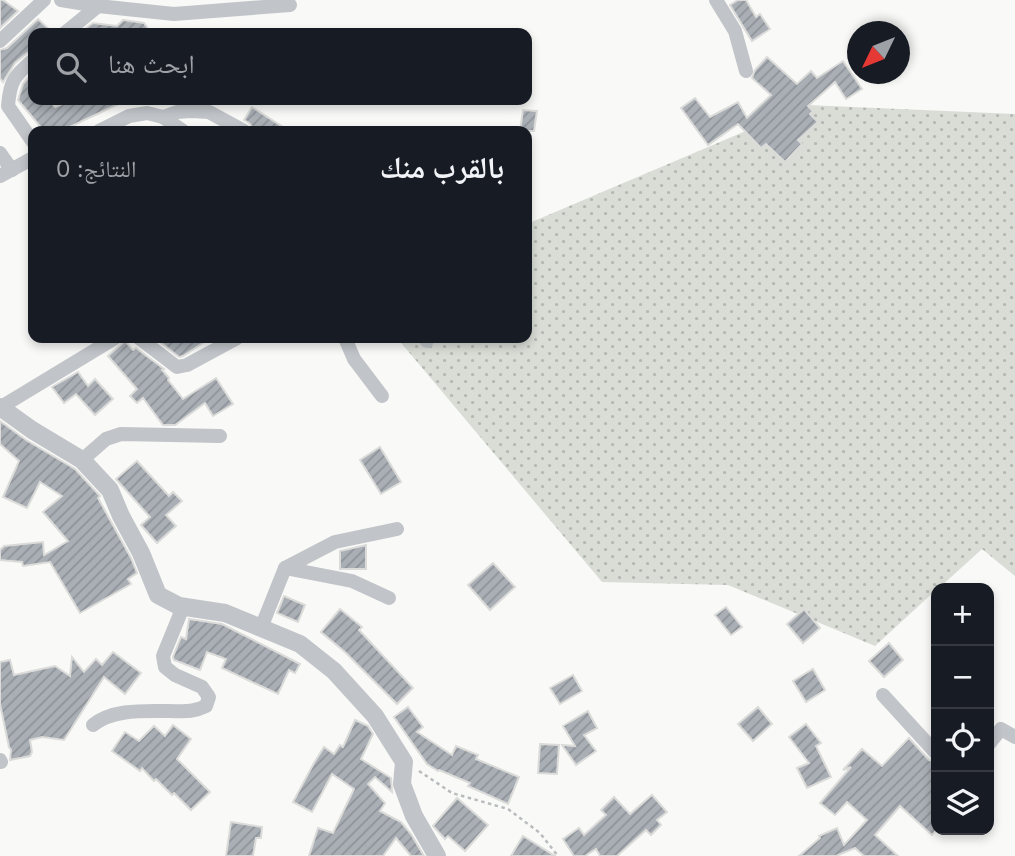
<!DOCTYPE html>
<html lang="ar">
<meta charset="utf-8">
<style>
body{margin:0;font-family:Inter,"Noto Naskh Arabic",sans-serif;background:#20242c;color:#f1f3f6;direction:rtl}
.controls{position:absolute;right:21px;bottom:21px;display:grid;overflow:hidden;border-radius:14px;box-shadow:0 4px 10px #0003}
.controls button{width:63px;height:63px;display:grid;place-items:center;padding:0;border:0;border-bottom:2px solid #363941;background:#171b24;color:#f1f3f6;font:35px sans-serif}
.compass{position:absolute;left:847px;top:21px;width:63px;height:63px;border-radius:50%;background:#171b24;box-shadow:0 4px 10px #0003;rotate:227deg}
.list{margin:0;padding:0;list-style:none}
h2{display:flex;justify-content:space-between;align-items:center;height:91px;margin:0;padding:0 28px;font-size:30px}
h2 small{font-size:23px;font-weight:400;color:#9ea1a6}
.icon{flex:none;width:38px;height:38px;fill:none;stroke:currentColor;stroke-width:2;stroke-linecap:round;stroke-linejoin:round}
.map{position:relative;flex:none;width:1015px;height:856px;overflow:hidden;direction:ltr}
.search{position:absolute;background:#171b24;box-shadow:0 4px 10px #0003;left:28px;top:28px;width:504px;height:77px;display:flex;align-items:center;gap:18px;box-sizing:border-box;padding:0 24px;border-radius:14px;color:#9ea1a6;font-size:26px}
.panel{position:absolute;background:#171b24;box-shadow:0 4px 10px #0003;left:28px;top:126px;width:504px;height:217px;border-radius:14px;direction:rtl}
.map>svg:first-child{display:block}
.grass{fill:url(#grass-dots)}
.building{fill:url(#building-hatch);stroke:#dbdbd9;stroke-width:2}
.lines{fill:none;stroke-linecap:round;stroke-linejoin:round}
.path{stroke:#b9bcbf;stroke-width:2.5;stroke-dasharray:3.5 3.5;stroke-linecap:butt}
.minor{stroke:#c1c4c8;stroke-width:14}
.tertiary{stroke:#c1c4c8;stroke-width:18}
</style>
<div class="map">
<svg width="1015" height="856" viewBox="0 0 1015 856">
<defs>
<pattern id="grass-dots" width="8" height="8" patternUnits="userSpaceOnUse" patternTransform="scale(1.75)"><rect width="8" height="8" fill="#d9ddd6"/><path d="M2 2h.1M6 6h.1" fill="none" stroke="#b4b8b3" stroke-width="1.8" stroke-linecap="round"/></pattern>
<pattern id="building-hatch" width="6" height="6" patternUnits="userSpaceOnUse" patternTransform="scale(1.75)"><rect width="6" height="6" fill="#a9afb5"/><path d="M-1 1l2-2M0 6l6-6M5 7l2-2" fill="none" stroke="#8e9399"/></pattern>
</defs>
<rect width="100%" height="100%" fill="#f9f9f7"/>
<path class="grass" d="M807,105L1015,114V576L982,549L939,588H936V590L875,646L728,585L602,582L397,338H527V224Z"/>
<g class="building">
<path d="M0,0H3L18,11L0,28Z"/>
<path d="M738,0H746L756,17L760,14L770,29L752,41L730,5Z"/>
<path d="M38,19L53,33H33V51L27,53L15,63L3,82L0,78V50L7,48Z"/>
<path d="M123,20L144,23L151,33H80L93,23L117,26Z"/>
<path d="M767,57L797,84L811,71L817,78L843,61L862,89L846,99L835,82L808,106L813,111L810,114L818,122L798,140L802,144L785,162L766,144L761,148L738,124L708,145L681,108L695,98L710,117L738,102L747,118L771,95L752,78L755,70Z"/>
<path d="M33,72V100H49L55,107L72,100H127L61,131H44L18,100L23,84Z"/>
<path d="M252,107L289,131H257L253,128L249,123L244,120Z"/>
<path d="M523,110L537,111L534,131H520Z"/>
<path d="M155,338H210L183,356L179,357Z"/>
<path d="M125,341L133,350L136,348L164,369L162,370L169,378L168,380L183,399L216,378L233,404L213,416L205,403L175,425H163L143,398L137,403L130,396L137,389L108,356Z"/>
<path d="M78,372L88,386L95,379L113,399L95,415L76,394L64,403L52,387Z"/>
<path d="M0,421L26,440L75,469L100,496L98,498L131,558L137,573L128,579L131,584L80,613L50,562L23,566L22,562L0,560V550L4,546L43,542L44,555L68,541L43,512L62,496L40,482L27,508L3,497L19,461L0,444Z"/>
<path d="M380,447L401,482L381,494L360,460Z"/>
<path d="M137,461L169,496L173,492L182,501L166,515L176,526L157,543L141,525L150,517L116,479Z"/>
<path d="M366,545V569H340V551Z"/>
<path d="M493,563L515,587L490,610L468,585Z"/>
<path d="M284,596L305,605L298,622L277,613Z"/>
<path d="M726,607L742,627L731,635L715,615Z"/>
<path d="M340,609L362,627L359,630L413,688L397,704L345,652L321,632Z"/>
<path d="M804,609L820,628L803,643L787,624Z"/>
<path d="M189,619L222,624L300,664L295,673L289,670L278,694L222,668L226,659L207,652L200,670L174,660L173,657L181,637L186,639Z"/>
<path d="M889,643L903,660L884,677L869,661Z"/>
<path d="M113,652L141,673L125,694L104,677L64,740L42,737L30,740L32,752L30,756L10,760L11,750L9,747L0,704V662L10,660L14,675L55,666L70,676L72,657L84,672L96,659L102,665Z"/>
<path d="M813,669L825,690L806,702L793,681Z"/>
<path d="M573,675L582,691L560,704L550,688Z"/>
<path d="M408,707L423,727L417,732L452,755L456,746L478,755L476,759L519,777L508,804L468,786L470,783L439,770L438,771L427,764L394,717Z"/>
<path d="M758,707L772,724L753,741L738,724Z"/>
<path d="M588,711L597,728L584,735L596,751L576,765L562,745L575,746L563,726Z"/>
<path d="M355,720L368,726L373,734L361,759L391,778L392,792L375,777L368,784L385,803L380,811L401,822L411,834L424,856H411L396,838L383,856H309L318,828L333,833L354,789L332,774L312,812L293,802L314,763L324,747L334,754L340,745L343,747Z"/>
<path d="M806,724L821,743L816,746L831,777L807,788L797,768L809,763L789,737Z"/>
<path d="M173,725L191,739L177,759L210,792L191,810L174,793L172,795L156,779L154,781L142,768L140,771L112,751L125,732L139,741L154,726L165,736Z"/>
<path d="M909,738L929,760L936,762V830L932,835L900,806L875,835L898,856H864L855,848L836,856H799L820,838L819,836L837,828L844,845L867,820L847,802L835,815L820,803L851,767L843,770L862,749L882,766Z"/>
<path d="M540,744L559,745L557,774L538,773Z"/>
<path d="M652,795L667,812L657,820L661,825L651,835L646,830L617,856H600L596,849L585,856H574L563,839L579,828L584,835L606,815L601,810L614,797L630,814Z"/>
<path d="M457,798L488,825L465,851L448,836L445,839L433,826Z"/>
<path d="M231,822L262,827L261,838H256L253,856H226Z"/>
<path d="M523,836L555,856H511Z"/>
</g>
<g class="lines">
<path class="path" d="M419,771L452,793L508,809L540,833L558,856"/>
<g class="minor">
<path d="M61,0L98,6L174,14L290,5"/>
<path d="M716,0L735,31L746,71"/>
<path d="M65,33L98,6"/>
<path d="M0,41L44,0"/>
<path d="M33,60C14,76 10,81 8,106L33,142"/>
<path d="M163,117L183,131"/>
<path d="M99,131L129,116L147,113L163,117L177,112L191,111L209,112L244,131"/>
<path d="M0,153L12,170"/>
<path d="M0,176L33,158"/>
<path d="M139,338L177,367L187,365L237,338"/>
<path d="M345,338L354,359L382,396"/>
<path d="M425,338L427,341"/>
<path d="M1,407L115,338"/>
<path d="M82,460L106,439L121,434L220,436"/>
<path d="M285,568L352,581L389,598"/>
<path d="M261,628L285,568L335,542L397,529"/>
<path d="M883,695L936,753"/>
<path d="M93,725C113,709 143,711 168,711C183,711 192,713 206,706L209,697L202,687L175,675L165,667L163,656L183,607"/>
<path d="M989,744L1001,729L1015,737"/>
<path d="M0,760L1,762"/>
</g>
<path class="tertiary" d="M0,407L32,430L82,460L110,490L121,516L141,553L158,595L179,606L225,613L300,644L334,671L375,716L404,762L402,784L414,816L437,856"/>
</g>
</svg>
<div class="controls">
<button>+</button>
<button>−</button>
<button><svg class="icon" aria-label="locate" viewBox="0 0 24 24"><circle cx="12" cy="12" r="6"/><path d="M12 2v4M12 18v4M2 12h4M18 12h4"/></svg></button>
<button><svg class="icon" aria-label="layers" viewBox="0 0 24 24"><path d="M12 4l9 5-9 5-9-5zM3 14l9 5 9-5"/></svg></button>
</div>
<svg class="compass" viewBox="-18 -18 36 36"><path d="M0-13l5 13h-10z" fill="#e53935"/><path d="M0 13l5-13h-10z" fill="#9ea1a6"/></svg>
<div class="search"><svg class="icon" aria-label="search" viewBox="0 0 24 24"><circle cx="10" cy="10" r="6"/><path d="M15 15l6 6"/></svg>ابحث هنا</div>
<section class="panel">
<h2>بالقرب منك<small>النتائج: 0</small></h2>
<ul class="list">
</ul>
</section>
</div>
